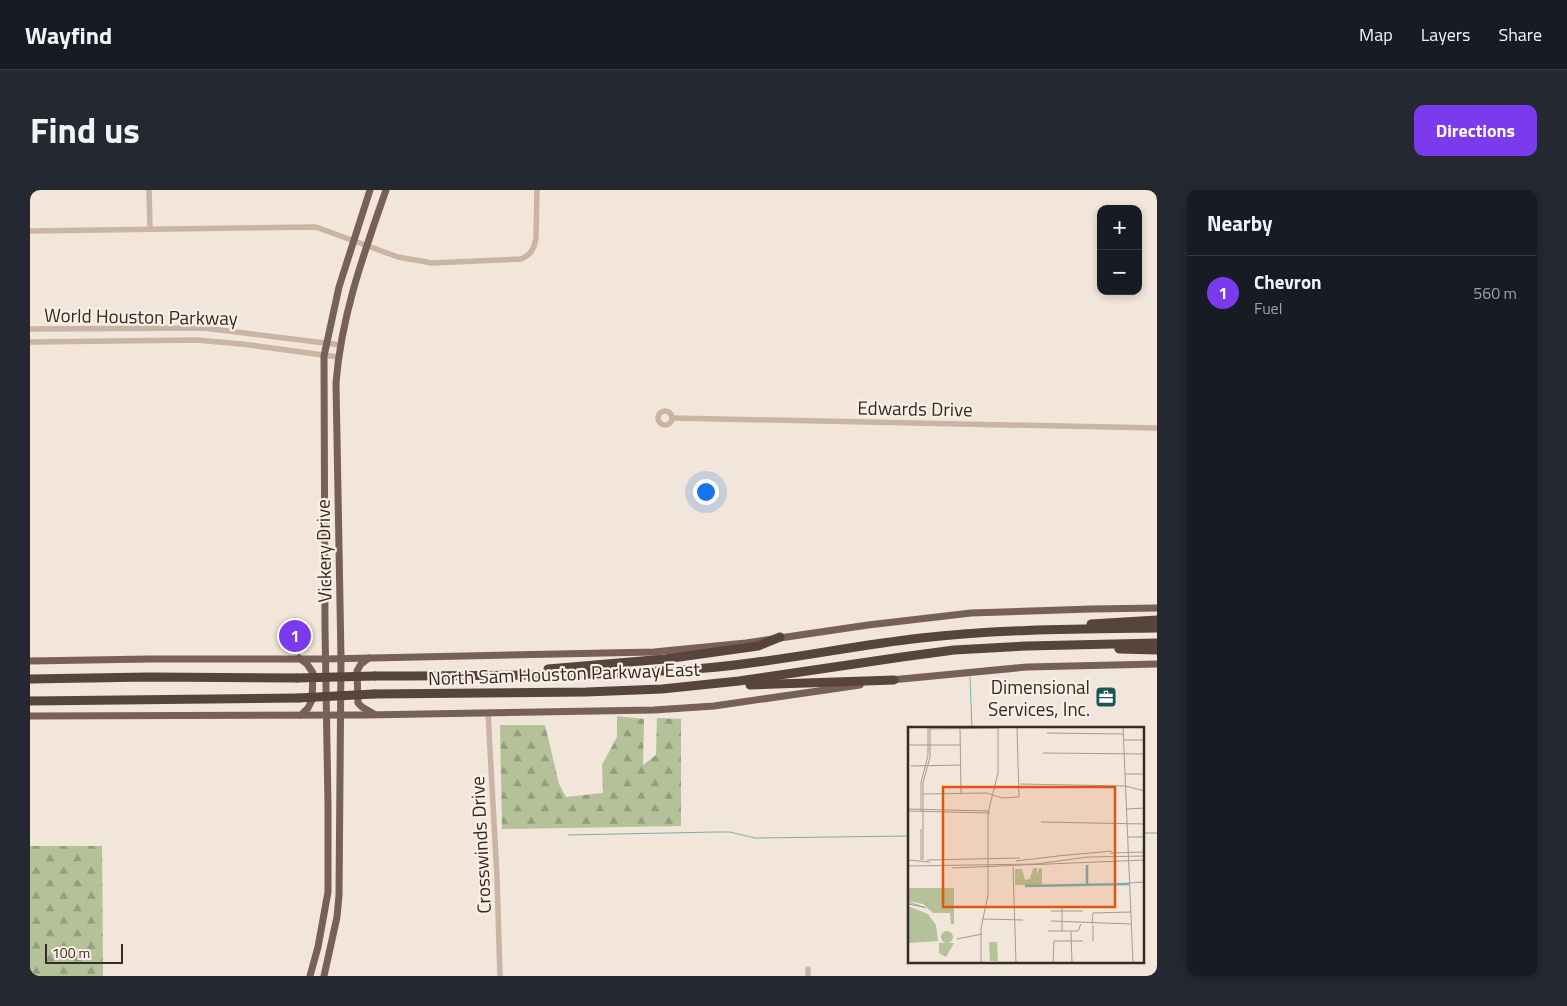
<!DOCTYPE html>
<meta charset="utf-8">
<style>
body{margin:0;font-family:"Titillium Web",sans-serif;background:#242831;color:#f1f3f6}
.controls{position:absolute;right:15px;top:15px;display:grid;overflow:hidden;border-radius:10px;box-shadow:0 2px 8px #0003}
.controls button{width:45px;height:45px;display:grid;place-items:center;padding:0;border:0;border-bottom:1px solid #363941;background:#171b24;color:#f1f3f6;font:25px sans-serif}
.scale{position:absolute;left:15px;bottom:12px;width:78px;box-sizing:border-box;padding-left:5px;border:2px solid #352a26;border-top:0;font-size:14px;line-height:18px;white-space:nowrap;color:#352a26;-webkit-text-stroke:4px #f9efe5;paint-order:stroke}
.you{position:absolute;left:675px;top:301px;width:18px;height:18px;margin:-12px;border:4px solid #fff;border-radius:50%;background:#1a73e8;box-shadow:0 0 0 8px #1a73e833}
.badge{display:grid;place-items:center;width:32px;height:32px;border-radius:50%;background:#7c3aed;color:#fff;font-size:16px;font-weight:700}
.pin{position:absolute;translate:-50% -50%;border:2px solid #fff;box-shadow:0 1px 5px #0006}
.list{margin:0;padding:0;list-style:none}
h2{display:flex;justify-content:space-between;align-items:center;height:65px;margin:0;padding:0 20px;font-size:21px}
h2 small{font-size:16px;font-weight:400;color:#9ea1a6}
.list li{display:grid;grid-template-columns:32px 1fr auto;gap:15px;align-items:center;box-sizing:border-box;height:75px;padding:0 20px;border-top:1px solid #363941}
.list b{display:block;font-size:19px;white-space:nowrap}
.list p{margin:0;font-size:16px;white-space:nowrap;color:#9ea1a6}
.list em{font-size:16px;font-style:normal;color:#9ea1a6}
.map{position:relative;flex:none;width:1127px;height:786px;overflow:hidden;border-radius:10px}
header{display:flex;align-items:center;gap:30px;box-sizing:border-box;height:70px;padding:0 25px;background:#171b24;border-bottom:1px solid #363941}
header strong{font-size:24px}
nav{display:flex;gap:28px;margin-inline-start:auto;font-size:18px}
.intro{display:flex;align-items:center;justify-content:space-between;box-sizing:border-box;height:120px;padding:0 30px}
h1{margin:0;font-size:35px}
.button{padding:12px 22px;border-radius:10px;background:#7c3aed;color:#fff;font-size:18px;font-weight:700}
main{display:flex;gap:30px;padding:0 30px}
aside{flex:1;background:#171b24;border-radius:10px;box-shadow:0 2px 8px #0003}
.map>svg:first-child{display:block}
.forest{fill:url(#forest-firs)}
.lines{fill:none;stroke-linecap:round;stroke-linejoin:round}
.stream{stroke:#77afaf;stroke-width:1}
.minor{stroke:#cab4a4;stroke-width:5.5}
.major{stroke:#776057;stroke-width:7}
.highway{stroke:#56443d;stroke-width:9}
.highway-bridge{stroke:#56443d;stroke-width:9}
.labels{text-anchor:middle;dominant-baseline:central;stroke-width:4.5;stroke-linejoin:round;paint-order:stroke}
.street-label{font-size:19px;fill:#352a26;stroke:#f9efe5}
.poi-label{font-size:19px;fill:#352a26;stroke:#f9efe5;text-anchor:end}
.inset-river{fill:none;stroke:#77afaf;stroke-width:2.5}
.inset-road{fill:none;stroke:#a69a91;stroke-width:1}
.view{fill:#df570d;fill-opacity:0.15;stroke:#df570d;stroke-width:2.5}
.inset-edge{fill:none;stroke:#352a26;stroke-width:2.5}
</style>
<header>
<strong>Wayfind</strong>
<nav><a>Map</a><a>Layers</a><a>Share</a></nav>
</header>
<div class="intro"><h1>Find us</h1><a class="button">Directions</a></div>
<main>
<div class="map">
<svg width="1127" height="786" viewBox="0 0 1127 786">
<defs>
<pattern id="forest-firs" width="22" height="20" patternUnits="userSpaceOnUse" patternTransform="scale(1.25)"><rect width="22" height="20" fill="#b5c198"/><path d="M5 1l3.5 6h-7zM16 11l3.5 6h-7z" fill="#949d7c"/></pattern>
</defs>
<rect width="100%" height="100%" fill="#f2e5d9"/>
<g class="forest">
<path d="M587,526L614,529L613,575L626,565L627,528L651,529V636L472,639L470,535H515L529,594L536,607L573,603L572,575L587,547Z"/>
<path d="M0,656H72L73,786H0Z"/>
</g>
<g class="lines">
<g class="stream">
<path d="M940,487L942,538"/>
<path d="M1113,643H1127"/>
<path d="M538,645L685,642H700L725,648L879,646"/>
</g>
<g class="minor">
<path d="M119,0L120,39"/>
<path d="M0,41L286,37L368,67L402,73L491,69C501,65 504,59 506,48L507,0"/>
<path d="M0,139L174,138L311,155"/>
<path d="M0,152L166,150L212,154L308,167"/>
<circle cx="635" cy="228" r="7"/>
<path d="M642,228L1127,238"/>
<path d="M458,523L467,687L470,786"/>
<path d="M778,779V786"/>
</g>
<g class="major">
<path d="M269,468L277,474L283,483L282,510L278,518L271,525"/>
<path d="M339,468L331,474L327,481L328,513L332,517L344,524"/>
<path d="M0,471L119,469H295L624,462L716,453L838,435L941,423L1061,419L1127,418"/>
<path d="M861,490L997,477L1127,474"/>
<path d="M0,526L335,525L624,520L684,516L830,495"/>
<path d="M280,786L288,757L298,702V616L295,437L294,166L309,97L340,0"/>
<path d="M294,786L307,727L309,705L311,468L306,193C311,126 334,63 356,0"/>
</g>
<g class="highway">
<path d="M1061,434L1127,430"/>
<path d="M1089,459L1127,460"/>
<path d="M518,479L635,469L728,456L750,447"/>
<path d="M345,486C455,485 566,487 676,478C748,472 819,456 891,448C969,439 1048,439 1127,438"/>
<path d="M0,489L119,487L267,488"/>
<path d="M720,495L864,490"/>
<path d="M344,504L556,502L632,499L709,491L872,467L924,460L997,456L1127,453"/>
<path d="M0,511L268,508"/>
</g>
<g class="highway-bridge">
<path d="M267,488L345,486"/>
<path d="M268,508L344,504"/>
</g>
</g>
<defs>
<g id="office-square" transform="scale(1.125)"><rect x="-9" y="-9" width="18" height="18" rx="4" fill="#1b5557" stroke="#f9efe5"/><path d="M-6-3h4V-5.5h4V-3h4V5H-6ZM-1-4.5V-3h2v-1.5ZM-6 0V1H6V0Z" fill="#fff"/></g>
</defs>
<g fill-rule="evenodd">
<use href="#office-square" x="1076" y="507"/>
</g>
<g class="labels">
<g class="street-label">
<text transform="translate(111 126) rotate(1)">World Houston Parkway</text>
<text transform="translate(885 218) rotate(1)">Edwards Drive</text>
<text transform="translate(293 361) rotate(-91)">Vickery Drive</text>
<text transform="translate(534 483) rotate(-2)">North Sam Houston Parkway East</text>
<text transform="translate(450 655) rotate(-93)">Crosswinds Drive</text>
</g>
<g class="poi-label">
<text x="1060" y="496">Dimensional<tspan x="1060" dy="22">Services, Inc.</tspan></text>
</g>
</g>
<g transform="translate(878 537)">
<rect width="236" height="236" fill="#f2e5d9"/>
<path d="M125,141H129V148L131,141H134V158H107V142H114L117,153L122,152ZM0,161H46V197H43L42,186H25L15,177L0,174ZM0,179L20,187L28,198L30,214L0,216ZM33 210a6 6 0 1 1 12 0a6 6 0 1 1-12 0ZM81,215H89L90,234H82ZM31,216H46L38,230L31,226Z" fill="#b5c198"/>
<path class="inset-river" d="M179,138V159M117,159L221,157"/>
<path class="inset-road" d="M215,0L225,236M52,1L53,66M22,2L91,1M139,6L215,7M216,13H237M0,18H53M135,26L237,27M3,39L53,38M217,47H237M112,57L217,59L237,64M15,67L79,66L94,71L111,70L109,0M0,82L81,84M219,82L237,81M0,84L82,86M13,84V56L20,28V0M133,95L237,97M13,102V133M220,110H237M202,126L237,125M149,129L204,124M0,133L22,135M15,133V56L22,30V0M19,133L112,131M108,134L150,129M0,139L128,137L180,130L237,129M105,140L108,236M44,141L237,133M221,156L237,155M0,175L18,181M0,177L16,180M154,179V204M143,184H175M74,192L115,193M143,194L223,197M184,197L185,186L223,185M185,198V214M140,204H170L173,197M163,204L164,236M49,212L74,207M73,236V201L80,168V86L90,46V0M145,236L146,214H175"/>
<path class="view" d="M35,60H207V180H35Z"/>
<rect width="236" height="236" class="inset-edge"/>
</g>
</svg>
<div class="controls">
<button>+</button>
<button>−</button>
</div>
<div class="scale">100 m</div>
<div class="you"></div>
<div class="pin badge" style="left:265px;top:446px">1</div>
</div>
<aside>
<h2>Nearby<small></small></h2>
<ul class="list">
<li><span class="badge">1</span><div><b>Chevron</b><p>Fuel</p></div><em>560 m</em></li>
</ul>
</aside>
</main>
